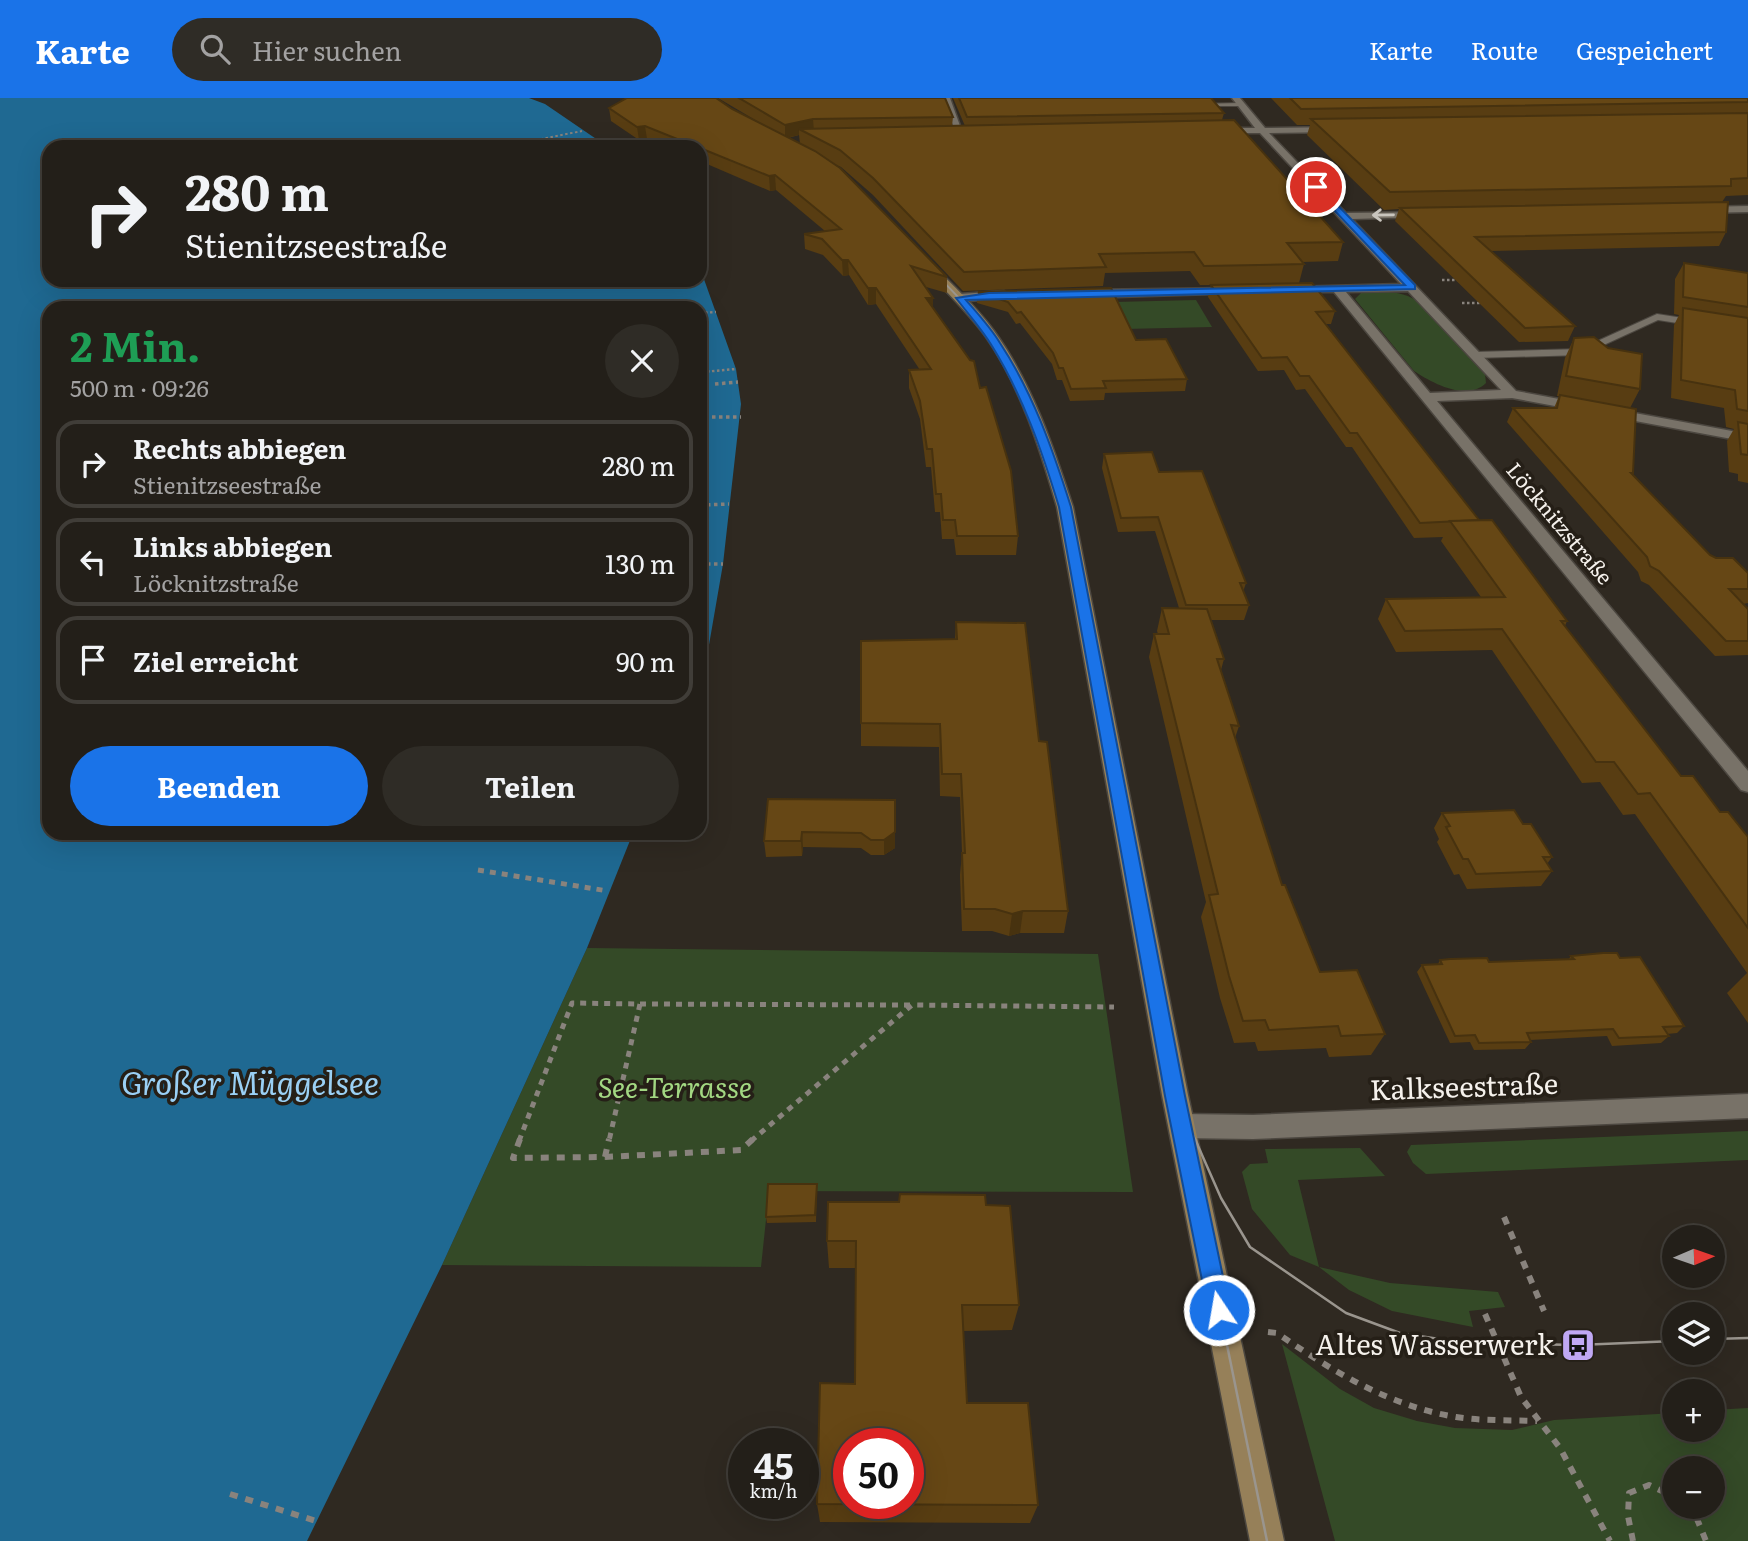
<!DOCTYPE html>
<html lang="de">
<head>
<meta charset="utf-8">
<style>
  :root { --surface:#231f19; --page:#2f2c26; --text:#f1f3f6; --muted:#a3a2a2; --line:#403d38; --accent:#1a73e8 }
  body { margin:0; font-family:Literata,serif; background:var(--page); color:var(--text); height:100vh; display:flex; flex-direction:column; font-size:26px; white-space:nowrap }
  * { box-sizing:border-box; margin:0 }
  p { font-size:23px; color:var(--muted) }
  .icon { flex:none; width:38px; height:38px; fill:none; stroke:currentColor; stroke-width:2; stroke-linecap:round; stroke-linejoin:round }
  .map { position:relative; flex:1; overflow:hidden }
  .sheet { position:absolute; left:42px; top:203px; width:665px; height:539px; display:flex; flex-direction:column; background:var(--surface); border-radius:21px; box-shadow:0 7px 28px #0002,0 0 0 2px var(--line) }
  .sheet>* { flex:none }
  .banner { position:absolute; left:42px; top:42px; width:665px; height:147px; border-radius:21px; box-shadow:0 7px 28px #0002,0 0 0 2px var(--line); background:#231f19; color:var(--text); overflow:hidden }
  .needle { width:46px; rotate:88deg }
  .tools { position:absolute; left:1662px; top:1127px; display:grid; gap:14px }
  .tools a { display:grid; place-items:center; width:63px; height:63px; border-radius:50%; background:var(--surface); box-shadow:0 7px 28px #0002,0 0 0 2px var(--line); font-size:35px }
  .speed { position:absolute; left:728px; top:1330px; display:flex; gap:14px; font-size:35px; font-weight:700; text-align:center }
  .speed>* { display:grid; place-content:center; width:91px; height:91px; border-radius:50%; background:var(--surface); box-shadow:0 7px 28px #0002,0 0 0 2px var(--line); line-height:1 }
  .speed small { font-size:18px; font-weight:400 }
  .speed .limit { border:10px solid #d22; background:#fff; color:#111 }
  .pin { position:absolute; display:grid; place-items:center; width:60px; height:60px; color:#fff; margin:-30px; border:4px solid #fff; border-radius:50%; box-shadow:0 2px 7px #0007 }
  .me { position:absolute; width:77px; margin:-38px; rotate:348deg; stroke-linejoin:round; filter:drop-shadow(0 0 5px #0008) }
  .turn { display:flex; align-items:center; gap:24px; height:147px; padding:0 28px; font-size:32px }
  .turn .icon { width:91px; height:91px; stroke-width:2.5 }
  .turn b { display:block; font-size:49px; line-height:60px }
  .round { display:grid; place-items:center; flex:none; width:74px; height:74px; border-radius:37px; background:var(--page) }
  .headline { display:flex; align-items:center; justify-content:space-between; height:119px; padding:0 28px }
  h1 { font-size:42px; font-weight:700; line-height:52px; color:#1e9e55 }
  .cta { display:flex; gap:14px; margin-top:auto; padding:14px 28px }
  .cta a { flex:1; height:80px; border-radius:42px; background:var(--accent); color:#fff; font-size:28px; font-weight:700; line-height:80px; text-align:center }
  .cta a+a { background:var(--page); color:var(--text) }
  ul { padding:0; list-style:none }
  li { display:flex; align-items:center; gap:21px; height:88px; margin:0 14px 10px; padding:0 14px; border:4px solid var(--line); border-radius:21px }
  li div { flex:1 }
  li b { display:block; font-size:26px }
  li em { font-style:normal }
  header { display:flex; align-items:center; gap:42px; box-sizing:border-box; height:98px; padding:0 35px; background:var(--accent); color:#fff }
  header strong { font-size:33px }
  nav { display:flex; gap:38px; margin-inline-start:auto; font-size:24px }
  .search { width:490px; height:63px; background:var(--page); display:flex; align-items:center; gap:18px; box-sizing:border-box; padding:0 24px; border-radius:38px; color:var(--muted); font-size:26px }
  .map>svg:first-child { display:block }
  .green { fill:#344a27; fill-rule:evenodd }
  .water { fill:#1f6992 }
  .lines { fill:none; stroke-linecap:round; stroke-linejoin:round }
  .lane-casing { stroke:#4c4740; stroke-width:2 }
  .street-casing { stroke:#4c4740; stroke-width:3 }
  .secondary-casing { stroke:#4c4740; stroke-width:3 }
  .path-far4 { stroke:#89837d; stroke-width:2; stroke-dasharray:2.5 2.5; stroke-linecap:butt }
  .path-far3 { stroke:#89837d; stroke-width:2.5; stroke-dasharray:2.5 2.5; stroke-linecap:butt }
  .path-far2 { stroke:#89837d; stroke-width:3.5; stroke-dasharray:3.5 3.5; stroke-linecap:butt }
  .path-far1 { stroke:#89837d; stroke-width:5; stroke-dasharray:6 6; stroke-linecap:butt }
  .path { stroke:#89837d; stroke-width:6; stroke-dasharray:8 8; stroke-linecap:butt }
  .lane { fill:#787268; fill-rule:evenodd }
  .street { fill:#787268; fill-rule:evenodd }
  .secondary { fill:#968059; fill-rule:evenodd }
  .tram-far1 { stroke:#9a958e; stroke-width:2 }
  .tram { stroke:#9a958e; stroke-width:2.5 }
  .wall { fill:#583d12; fill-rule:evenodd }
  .shaded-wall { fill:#47320f }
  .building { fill:#664715; stroke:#47320f; stroke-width:2; fill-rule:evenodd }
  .oneway { stroke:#c9c5be }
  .route { fill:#1a73e8; stroke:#114b97; stroke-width:2 }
  .labels { text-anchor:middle; stroke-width:7; stroke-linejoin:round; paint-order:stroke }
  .far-street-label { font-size:21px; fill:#f5f1ec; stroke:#251f17 }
  .near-street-label { font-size:28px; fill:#f5f1ec; stroke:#251f17 }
  .near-park-label { font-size:28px; font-style:italic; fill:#a2d782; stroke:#251f17 }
  .near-poi-label { font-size:28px; fill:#f5f1ec; stroke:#251f17; text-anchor:end }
  .near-water-label { font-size:32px; font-style:italic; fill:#9ad0f5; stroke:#251f17 }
</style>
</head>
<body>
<header>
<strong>Karte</strong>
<div class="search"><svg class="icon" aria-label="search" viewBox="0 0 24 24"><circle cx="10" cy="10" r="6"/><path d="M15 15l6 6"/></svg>Hier suchen</div>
<nav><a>Karte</a><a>Route</a><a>Gespeichert</a></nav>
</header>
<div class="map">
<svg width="1748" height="1443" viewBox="0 0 1748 1443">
  <rect width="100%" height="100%" fill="#2f2921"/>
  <g class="green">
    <path d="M1362,194C1381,194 1401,192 1417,203L1485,276L1486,285C1467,304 1432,285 1414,273L1355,201Z"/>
    <path d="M1196,202L1212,229L1124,231L1114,204Z"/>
    <path d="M587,850L1098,856L1133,1094L769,1093L761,1169L442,1167Z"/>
    <path d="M1748,1033V1062L1426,1076L1413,1065L1407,1054L1411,1047Z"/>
    <path d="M1360,1050L1385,1078L1298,1082L1319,1169L1390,1185L1498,1194L1505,1209L1469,1213L1473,1229L1392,1213L1349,1192L1319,1169L1290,1157L1252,1111L1242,1074L1250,1066L1268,1065L1265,1051Z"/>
    <path d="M1282,1246L1340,1291L1374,1310L1417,1323L1455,1330L1512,1332L1554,1322L1675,1315V1332H1713V1312L1748,1310V1443H1335ZM1675,1370H1713V1409H1675Z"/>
  </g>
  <path class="water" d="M0,0H529L545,6L608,49H49V182H700V170L736,271L741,306L723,466L705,570L700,580V210H49V735H633L587,850L442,1167L307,1443H0Z"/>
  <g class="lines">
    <g class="lane-casing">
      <g id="lane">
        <path d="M1239,5L1241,8H1192L1195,6Z"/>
        <path d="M1657,216L1748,230V236L1658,222L1582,257L1475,260L1470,257L1475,254L1580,251Z"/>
      </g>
    </g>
    <g class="street-casing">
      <g id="street">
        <path d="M942,0H950L964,39L957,37Z"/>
        <path d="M1232,0H1240L1265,30L1339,29V33L1336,34L1269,35L1346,115L1428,114V118L1424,119L1352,121L1516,293L1748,336V344L1512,300L1437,303L1748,673V694L1741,692L1334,194H1288V190L1292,189L1401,186L1260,35H1212L1211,33L1215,30H1255ZM1408,193L1501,292L1430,295L1346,194Z"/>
        <path d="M1748,108V114L1701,115L1696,112L1701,109Z"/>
        <path d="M1239,190L1245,193L1243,195L1085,200L1079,196L1085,192Z"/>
        <path d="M1004,193L1010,197L1008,199L960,204L954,200L960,196Z"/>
        <path d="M1748,996V1020L1253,1041L1182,1040L1173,1037L1169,1028L1173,1019L1182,1016L1253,1017Z"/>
      </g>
    </g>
    <g class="secondary-casing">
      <path id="secondary" d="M924,166H932C953,188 976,208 994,233C1032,285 1053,348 1073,409L1188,997L1284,1443H1250L1162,997L1057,409C1040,351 1021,289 986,239C968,214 945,193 924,170Z"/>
    </g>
    <path class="path-far4" d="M521,45L582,33"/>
    <g class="path-far3">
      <path d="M1442,182H1459"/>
      <path d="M1462,205H1482"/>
      <path d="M700,215L716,214"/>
      <path d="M702,274L736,271"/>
    </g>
    <g class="path-far2">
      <path d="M715,286L738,284"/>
      <path d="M712,319H741"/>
      <path d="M700,407L729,406"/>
      <path d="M700,466H723"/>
    </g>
    <g class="path-far1">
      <path d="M478,772L608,793"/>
      <path d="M640,906L912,907"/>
      <path d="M519,1043L572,905L640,906L609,1043"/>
      <path d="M751,1043L912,907L1114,909"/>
    </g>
    <g class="path">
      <path d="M520,1041L513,1060L605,1059"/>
      <path d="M605,1059L609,1041"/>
      <path d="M605,1059L741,1052L753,1041"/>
      <path d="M1504,1119L1544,1213"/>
      <path d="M1485,1216L1521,1299L1560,1350L1610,1443"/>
      <path d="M1268,1234L1277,1235C1332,1273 1389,1308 1456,1319C1483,1323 1510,1322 1537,1323"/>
      <path d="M230,1396L316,1423"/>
      <path d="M1685,1409L1697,1421L1706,1443"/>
      <path d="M1633,1443L1628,1418L1629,1395L1649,1387L1675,1399"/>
    </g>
    <use href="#lane" class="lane"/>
    <use href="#street" class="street"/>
    <use href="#secondary" class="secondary"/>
    <g class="tram-far1">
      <path d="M934,174C955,196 978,218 995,244C1029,293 1047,352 1065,409L1185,1043"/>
      <path d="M1188,1026L1196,1043"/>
    </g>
    <g class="tram">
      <path d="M1185,1041L1267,1443"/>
      <path d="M1195,1041L1221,1100L1250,1149L1346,1215L1400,1235L1465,1245L1578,1247L1675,1243"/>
      <path d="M1713,1241L1748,1240"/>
    </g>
  </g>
  <g class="wall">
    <path d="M718,0H945L953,19L952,28H965L953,0H1211L1224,15L1222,22L1343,144L1338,163L1302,164L1304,166L1299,185L1335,213L1331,226H1326L1479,422L1567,523L1565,528L1681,678L1748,739V925L1727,895L1747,875L1635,716L1623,717L1600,684L1582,685L1492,552L1396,554L1378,521L1386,501L1481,499L1441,443L1443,439L1414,440L1352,349H1346L1305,291L1296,292L1284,272L1258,273L1208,199L1211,187H1200L1190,173L1105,175L1103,188L963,193L873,97L841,69L830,64L947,179V195L926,189L933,200V210L980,290L1018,438L1016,457H956L954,441H942L940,414H935L931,369H926L920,321L909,290V272H920L876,206L868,207L849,177L843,178L823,157L805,151L804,136L825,133L776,92L770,93L700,63V49H666L647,41L639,42L611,23L609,10L732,11L767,29ZM799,37L800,46L788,40Z"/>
    <path d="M1271,0H1748V97L1726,98L1722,104L1726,134L1719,148L1490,153L1575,228L1568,243L1519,244L1395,123L1399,111L1384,112L1307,37L1310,27H1297Z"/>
    <path d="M1684,165L1748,175V385L1738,383V376L1729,374L1727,343L1734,331L1726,329L1724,310L1671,300L1674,227L1679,217L1674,216L1675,181Z"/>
    <path d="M978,194L1136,242L1187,281L1185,293L1105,295L1104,302L1070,303L1062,282H1057L1052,266L1020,225L1016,226L1008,214L977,205Z"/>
    <path d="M1574,240L1640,291L1630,310L1633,375L1632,377L1710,457L1748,475V505L1743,506L1748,511V557L1715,558L1649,487L1641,483L1638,474L1507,324L1513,310H1554L1559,298H1557L1565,260Z"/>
    <path d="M1104,356L1159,374L1246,485L1243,494L1249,507L1244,522H1211L1224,561L1221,572L1239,628L1235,640L1282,787L1320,874L1385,936L1371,957L1329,959L1326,950L1258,953L1255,944L1234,945L1220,900L1201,819L1206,804L1149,559L1154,536H1158L1157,533L1162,510H1179L1155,433L1118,434L1102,370Z"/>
    <path d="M956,524L1039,643L1068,813L1064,835H1020L1009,838L992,833H962L960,777L962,755L960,699L940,698L939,649L861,648V543L955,541Z"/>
    <path d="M768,701L895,734V750L884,757H871L861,750L803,749L802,758L766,759L764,743Z"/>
    <path d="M1442,715L1523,726L1552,759L1547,766L1552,773L1541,788L1467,791L1459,776L1454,777L1437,744L1439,741L1434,730Z"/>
    <path d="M1571,858L1620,860L1684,928L1677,935L1667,936L1669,938L1661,945L1612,948L1607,938L1530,942L1531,944L1525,951L1474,952L1470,944L1450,945L1417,874L1422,867L1438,866L1440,862L1489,864L1568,862Z"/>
    <path d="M817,1086L816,1124L767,1125L766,1119Z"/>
    <path d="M986,1107L1019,1207L1012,1232L963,1233L967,1305L1038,1407L1030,1425L820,1424L817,1406L855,1286L856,1170H829L827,1143Z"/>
  </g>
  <g class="shaded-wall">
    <path d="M813,21L814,34L799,31V37L785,40V27Z"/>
    <path d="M645,28L647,41L639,42L637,29Z"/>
    <path d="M775,77L776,92L770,93L769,78Z"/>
    <path d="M842,162H848L849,177L843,178Z"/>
    <path d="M868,190H876V206L868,207Z"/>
    <path d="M926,200H933V216Z"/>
    <path d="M802,734L803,749L802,758L801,743Z"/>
    <path d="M895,734V750L884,757V742Z"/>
    <path d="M1023,813L1020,835L1009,838L1012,816Z"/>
  </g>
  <g class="building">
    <path d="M627,0H716L732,11L815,53L840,70L947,179L911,168L933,200H926L970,262L974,263L980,290L986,289L1011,373L1018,438H957L955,422H943L941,396H936L932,351H927L920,303L909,272L931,271L876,190H868L848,162H842L822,141L804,136L841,131L775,77L769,78L700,50V49H697L645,28L637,29L609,10Z"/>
    <path d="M739,0H945L953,19L813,21L785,27Z"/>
    <path d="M959,0H1211L1224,15L967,19Z"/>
    <path d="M1290,0H1748V4L1301,11Z"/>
    <path d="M1748,15V80L1731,81V88L1390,94L1311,21Z"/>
    <path d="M1234,22L1343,144L1287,145L1304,166L1204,168L1194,154L1099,156L1106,169L964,174L873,80L840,52L799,31Z"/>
    <path d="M1728,104L1726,134L1475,139L1575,228L1525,230L1400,110Z"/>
    <path d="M1684,165L1748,175V209L1683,199Z"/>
    <path d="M1312,185L1335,213L1316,214L1479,422L1420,425L1357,335H1350L1309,278H1300L1287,259L1262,260L1211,187Z"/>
    <path d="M1111,190L1136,242L1166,241L1187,281L1103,283L1106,290L1071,291L1063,270H1059L1053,255L1021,214L1017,215L1008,204L978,194Z"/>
    <path d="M1683,210L1748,220V313L1737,311L1735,292L1681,282Z"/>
    <path d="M1594,239L1608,250L1642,256L1640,291L1566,278L1574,240Z"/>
    <path d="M1560,297L1636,311L1633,375H1631L1710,457L1716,460H1733L1748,475V491H1729L1748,511V543H1726L1659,473L1650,468L1647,459L1513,310H1557Z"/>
    <path d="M1738,324L1748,326V357L1741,356Z"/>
    <path d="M1152,354L1159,374L1202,373L1246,485H1240L1249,507H1186L1158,419L1121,420L1104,356Z"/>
    <path d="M1492,422L1567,523H1561L1681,678H1693L1720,714H1728L1748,739V830L1650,695L1638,696L1614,664H1596L1502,531L1405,533L1386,501L1505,499L1450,423Z"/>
    <path d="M1162,510L1207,511L1224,561H1217L1239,628L1231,627L1282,787H1285L1320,874L1357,872L1385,936L1341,938L1338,928L1269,932L1265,922L1243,923L1229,878L1209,797L1218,796L1154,536H1169Z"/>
    <path d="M956,524L1025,525L1039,643L1047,644L1068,813H1023L1012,816L995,811H964L962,755H965L961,676H942L940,626L861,625V543L957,541Z"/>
    <path d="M768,701L895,702V734L884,742H871L861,735L802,734L801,743H764Z"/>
    <path d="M1514,712L1523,726H1531L1552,759H1543L1552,773L1476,776L1468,761H1463L1446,729L1450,728L1442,715Z"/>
    <path d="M1603,855H1617L1620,860L1640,859L1684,928L1663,929L1669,938L1619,940L1613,931L1527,935L1531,944L1479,945L1475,937L1455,938L1422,867L1442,866L1440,862L1450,861L1487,860L1489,864L1574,861L1571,858Z"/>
    <path d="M768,1086H817L815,1117L766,1119Z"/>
    <path d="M900,1096L985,1097L986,1107L1010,1108L1019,1207H962L967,1305H1028L1038,1407L817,1406L820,1285L855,1286L856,1143H827L828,1104H899ZM849,1346H908V1405H849Z"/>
  </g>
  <defs><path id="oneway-shaft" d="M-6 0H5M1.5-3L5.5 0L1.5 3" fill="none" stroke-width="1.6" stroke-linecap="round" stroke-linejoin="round" transform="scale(1.75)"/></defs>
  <use class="oneway" href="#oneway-shaft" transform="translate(1383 117) rotate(179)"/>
  <path class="route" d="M1314,88H1319L1415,187V191L966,202C978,216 991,230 1000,245C1033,295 1053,352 1071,409L1185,998L1230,1212L1227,1220L1219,1223L1211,1220L1208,1212L1165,998L1059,409C1042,353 1023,298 992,248C982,231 968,216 956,200L989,195L1405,187L1314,91Z"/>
  <defs>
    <g id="bus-square" transform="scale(1.75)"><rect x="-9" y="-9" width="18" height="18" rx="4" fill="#c0a8f4" stroke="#251f17"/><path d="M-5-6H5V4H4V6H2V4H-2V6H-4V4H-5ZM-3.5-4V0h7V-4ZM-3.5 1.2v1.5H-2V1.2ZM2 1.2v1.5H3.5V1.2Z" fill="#111"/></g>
  </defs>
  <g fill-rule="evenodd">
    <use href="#bus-square" x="1578" y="1247"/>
  </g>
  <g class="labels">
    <g class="far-street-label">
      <text transform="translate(1559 426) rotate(50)" y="7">Löcknitzstraße</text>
    </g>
    <g class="near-street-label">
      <text transform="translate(1464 989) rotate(-2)" y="10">Kalkseestraße</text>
    </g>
    <g class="near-park-label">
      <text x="675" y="1000">See-Terrasse</text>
    </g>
    <g class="near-poi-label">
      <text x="1554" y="1257">Altes Wasserwerk</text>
    </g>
    <g class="near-water-label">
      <text x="250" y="997">Großer Müggelsee</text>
    </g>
  </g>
</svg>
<div class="tools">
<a><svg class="needle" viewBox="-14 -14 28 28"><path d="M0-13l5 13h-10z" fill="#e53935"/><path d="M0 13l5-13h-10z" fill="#a3a2a2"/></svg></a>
<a><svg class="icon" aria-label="layers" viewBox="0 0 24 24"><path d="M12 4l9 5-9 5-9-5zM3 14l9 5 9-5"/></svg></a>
<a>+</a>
<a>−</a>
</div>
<div class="speed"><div>45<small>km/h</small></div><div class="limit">50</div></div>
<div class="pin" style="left:1316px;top:89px;background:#d93025"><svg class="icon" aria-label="arrive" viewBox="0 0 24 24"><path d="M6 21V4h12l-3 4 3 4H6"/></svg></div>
<svg class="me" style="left:1219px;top:1212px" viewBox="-20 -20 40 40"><circle r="17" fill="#1a73e8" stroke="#fff" stroke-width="3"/><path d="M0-11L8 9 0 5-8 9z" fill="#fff"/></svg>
<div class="banner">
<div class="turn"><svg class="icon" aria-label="right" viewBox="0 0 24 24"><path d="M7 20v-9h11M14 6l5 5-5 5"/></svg><div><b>280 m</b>Stienitzseestraße</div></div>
</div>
<section class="sheet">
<div class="headline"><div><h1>2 Min.</h1><p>500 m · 09:26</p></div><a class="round"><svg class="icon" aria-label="close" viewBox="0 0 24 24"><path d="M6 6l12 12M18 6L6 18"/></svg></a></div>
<ul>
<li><svg class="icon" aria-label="right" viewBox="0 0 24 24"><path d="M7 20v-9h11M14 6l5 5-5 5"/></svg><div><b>Rechts abbiegen</b><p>Stienitzseestraße</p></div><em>280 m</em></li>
<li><svg class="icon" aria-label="left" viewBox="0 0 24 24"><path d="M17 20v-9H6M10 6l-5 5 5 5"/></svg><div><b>Links abbiegen</b><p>Löcknitzstraße</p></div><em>130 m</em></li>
<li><svg class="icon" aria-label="arrive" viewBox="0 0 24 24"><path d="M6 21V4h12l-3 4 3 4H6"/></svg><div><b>Ziel erreicht</b></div><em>90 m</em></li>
</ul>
<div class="cta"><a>Beenden</a><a>Teilen</a></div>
</section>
</div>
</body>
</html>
